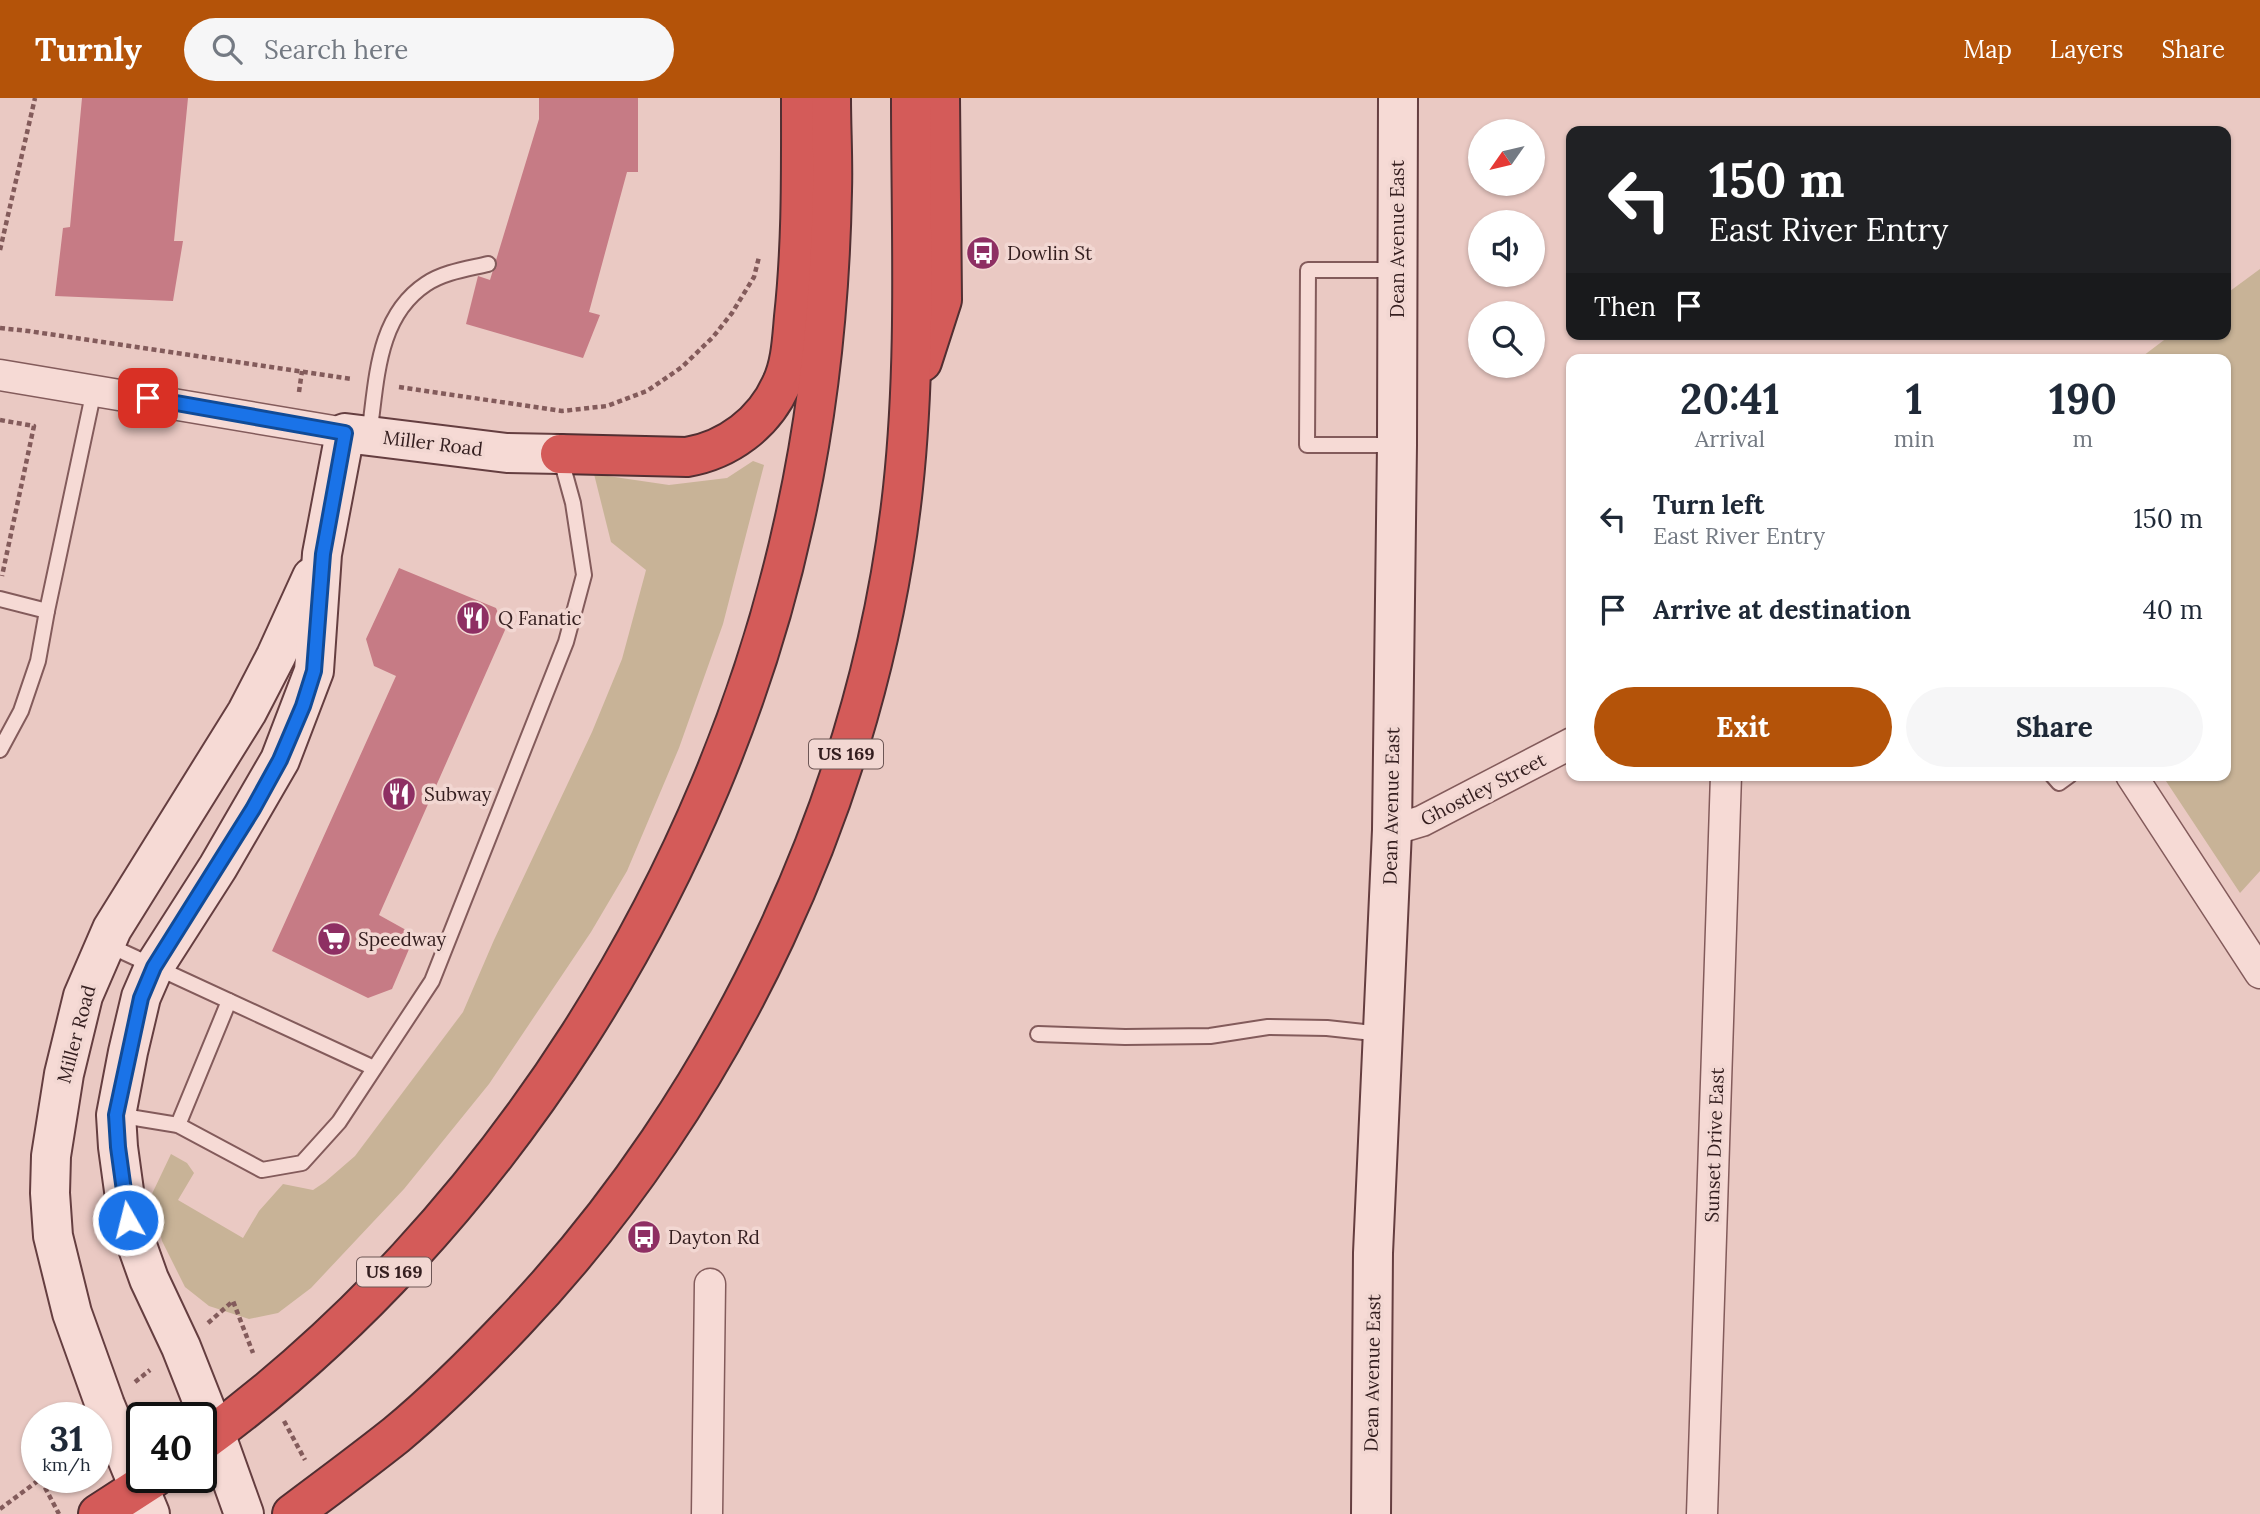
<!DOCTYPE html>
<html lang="en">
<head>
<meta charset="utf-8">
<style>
  :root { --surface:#fff; --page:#f6f6f7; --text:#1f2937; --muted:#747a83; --accent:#b45309 }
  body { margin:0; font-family:Lora,serif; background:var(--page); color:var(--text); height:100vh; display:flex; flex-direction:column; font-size:26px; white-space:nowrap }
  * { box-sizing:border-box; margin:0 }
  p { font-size:23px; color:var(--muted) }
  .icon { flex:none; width:38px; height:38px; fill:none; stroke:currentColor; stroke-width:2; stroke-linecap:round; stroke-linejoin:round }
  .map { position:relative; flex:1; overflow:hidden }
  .panel { position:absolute; left:1566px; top:256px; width:665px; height:427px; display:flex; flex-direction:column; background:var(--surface); border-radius:14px; box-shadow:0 2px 5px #0004 }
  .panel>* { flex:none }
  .guide { position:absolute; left:1566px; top:28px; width:665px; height:214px; border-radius:14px; box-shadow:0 2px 5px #0004; background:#202124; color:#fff; overflow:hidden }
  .needle { width:46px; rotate:236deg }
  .controls { position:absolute; left:1468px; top:21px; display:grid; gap:14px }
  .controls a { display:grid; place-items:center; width:77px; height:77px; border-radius:50%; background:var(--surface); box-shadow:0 2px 5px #0004; font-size:35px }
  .speed { position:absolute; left:21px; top:1304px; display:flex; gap:14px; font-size:35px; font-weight:700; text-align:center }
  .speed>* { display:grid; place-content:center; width:91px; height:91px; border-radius:50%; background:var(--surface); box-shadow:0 2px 5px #0004; line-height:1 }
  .speed small { font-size:18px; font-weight:400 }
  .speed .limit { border:4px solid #111; border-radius:10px; background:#fff; color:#111 }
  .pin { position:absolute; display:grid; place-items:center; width:60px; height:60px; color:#fff; margin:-30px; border-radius:14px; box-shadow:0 4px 10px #0006 }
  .me { position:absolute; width:77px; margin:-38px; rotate:352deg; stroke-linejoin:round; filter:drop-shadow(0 0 5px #0008) }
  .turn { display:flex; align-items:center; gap:24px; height:147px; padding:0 28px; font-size:32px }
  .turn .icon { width:91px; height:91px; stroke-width:2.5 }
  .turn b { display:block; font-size:49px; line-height:60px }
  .then { display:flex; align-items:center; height:66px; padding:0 28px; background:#0003; gap:14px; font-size:26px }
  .eta { display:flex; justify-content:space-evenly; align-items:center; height:119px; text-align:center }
  .eta b { font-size:42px; font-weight:700; line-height:49px }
  .action { display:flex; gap:14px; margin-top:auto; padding:14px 28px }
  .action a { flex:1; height:80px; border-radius:42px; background:var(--accent); color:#fff; font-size:28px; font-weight:700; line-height:80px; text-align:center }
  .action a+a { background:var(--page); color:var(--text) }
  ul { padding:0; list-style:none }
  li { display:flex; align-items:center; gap:21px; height:91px; padding:0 28px }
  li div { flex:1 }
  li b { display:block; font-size:26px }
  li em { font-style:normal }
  header { display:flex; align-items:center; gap:42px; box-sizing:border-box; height:98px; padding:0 35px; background:var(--accent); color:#fff }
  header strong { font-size:33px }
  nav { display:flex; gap:38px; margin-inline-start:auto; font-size:24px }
  .search { width:490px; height:63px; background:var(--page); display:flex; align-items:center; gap:18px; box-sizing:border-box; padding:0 24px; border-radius:38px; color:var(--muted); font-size:26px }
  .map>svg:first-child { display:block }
  .green { fill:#c8b397 }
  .building { fill:#c67b85 }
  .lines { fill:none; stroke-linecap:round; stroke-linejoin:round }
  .lane-casing { stroke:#835b5b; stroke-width:18 }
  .street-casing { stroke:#835b5b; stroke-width:33 }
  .secondary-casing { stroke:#653e40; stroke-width:42 }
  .highway-casing { stroke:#512f32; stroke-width:42 }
  .path { stroke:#835b5b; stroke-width:4.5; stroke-dasharray:5 3.5; stroke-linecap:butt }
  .lane { stroke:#f6dad5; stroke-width:14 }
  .street { stroke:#f6dad5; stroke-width:30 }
  .secondary { stroke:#f6dad5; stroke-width:38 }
  .highway { stroke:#d45b59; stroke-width:38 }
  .route-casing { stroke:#114b97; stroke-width:18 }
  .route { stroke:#1a73e8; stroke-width:12 }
  .labels { text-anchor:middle; stroke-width:7; stroke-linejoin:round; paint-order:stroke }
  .shield { fill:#f2d7d2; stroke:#6d5655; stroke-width:2 }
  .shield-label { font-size:18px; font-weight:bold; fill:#341e1f }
  .street-label { font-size:19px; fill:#341e1f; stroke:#f2d7d2 }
  .poi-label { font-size:19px; fill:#341e1f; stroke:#f2d7d2; text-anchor:start }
</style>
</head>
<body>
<header>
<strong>Turnly</strong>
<div class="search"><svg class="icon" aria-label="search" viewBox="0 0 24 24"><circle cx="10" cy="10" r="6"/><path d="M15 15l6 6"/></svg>Search here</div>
<nav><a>Map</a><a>Layers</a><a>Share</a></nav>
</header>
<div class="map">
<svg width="2260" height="1416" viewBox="0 0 2260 1416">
  <rect width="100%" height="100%" fill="#eac9c3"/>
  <g class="green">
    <path d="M2260,171V773L2240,795L2162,677H2226V261H2139L2172,236H2226V196Z"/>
    <path d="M753,363L764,367L723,526L679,650L627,773L591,834L489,986L404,1091L311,1190L278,1215L249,1221L209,1208L185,1189L162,1143L151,1098L171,1056L187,1065L194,1075L178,1102L243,1140L259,1113L283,1086L313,1092L325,1084L355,1058L463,914L494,842L592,634L622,561L645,476L646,472L611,444L594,376L669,387L727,380Z"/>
  </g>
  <g class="building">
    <path d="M82,0H188L174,143H183L173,203L55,198L63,130L70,129Z"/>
    <path d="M539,0H638V74H627L589,214L600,217L583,260L466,226L478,178L490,182L539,21Z"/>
    <path d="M399,470L496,510L505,532L379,817L415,837L392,891L368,900L272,853L396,578L374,568L366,541Z"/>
  </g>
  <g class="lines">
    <g class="lane-casing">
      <g id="lane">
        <path d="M369,337C377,284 376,219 426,186C444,174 467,171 488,166"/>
        <path d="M1395,347H1307L1308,172H1396"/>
        <path d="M0,501L47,513L94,292"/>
        <path d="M0,652L21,613L38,563L47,513"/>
        <path d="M2052,677L2059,685L2070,677"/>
        <path d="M108,847L374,970"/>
        <path d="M1038,936L1125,939L1210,938L1268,929L1327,930L1382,936"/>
        <path d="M117,1017L178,1027L262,1072L302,1065L339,1024L432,883L566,544L584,477L573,405L560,358"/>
        <path d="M178,1027L229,903"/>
      </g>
    </g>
    <g class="street-casing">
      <g id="street">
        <path d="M0,277L345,335"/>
        <path d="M2131,677L2260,875"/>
        <path d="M1392,732L1422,723L1572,645"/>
        <path d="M707,1416L710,1186"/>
        <path d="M1702,1416L1726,677"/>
      </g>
    </g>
    <g class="secondary-casing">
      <g id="secondary">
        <path d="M150,1416L105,1307L72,1215L53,1138L50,1095L51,1058L64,976L83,898L112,831L247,614L276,558L312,479"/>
        <path d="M244,1416L215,1335L181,1249L149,1181L128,1122L118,1049L116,1017L128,954L141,899L154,869L218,769L280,662L314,573L322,456L345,335L507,355L560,356"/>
        <path d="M1371,1416L1373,1155L1392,732L1397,347L1398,0"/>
      </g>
    </g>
    <g class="highway-casing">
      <g id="highway">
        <path d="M922,264L942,202L940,0"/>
        <path d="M560,356L687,359C728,352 764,325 781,287C791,267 792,241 794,219C802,146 801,73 801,0"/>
        <path d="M201,1345C497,1129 716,781 794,424C818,317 830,203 832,93C833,62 831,31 831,0"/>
        <path d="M98,1416L155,1379"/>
        <path d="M292,1416C327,1390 362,1364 396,1337C437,1303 477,1263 514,1224C725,1003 870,695 903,390C917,261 911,130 911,0"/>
      </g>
    </g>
    <g class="path">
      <path d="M0,152L35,0"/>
      <path d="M0,230L28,233L352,281"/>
      <path d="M399,289L562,313L607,308L647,293L682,269L713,239L732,215L754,179L759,159"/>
      <path d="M299,294L302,273"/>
      <path d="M0,322L34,328L2,478"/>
      <path d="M208,1225L233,1203L253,1255"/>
      <path d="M135,1284L150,1272"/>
      <path d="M284,1323L305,1362"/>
      <path d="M41,1382L59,1416"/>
      <path d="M0,1411L43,1379"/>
    </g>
    <use href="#lane" class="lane"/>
    <use href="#street" class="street"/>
    <use href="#secondary" class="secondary"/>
    <use href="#highway" class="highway"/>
  </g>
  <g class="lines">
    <g class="route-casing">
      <path id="route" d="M128,1122L118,1049L116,1017L141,900L154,869L253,711L280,662L303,608L314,573L323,456L345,335L148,300"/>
    </g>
    <use href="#route" class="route"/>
  </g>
  <defs>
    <g id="bus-disc" transform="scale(1.75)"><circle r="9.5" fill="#8e2f63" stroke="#f2d7d2"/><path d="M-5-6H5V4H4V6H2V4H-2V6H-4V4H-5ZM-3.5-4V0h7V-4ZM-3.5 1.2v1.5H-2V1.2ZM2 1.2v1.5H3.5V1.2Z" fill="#fff"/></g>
    <g id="restaurant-disc" transform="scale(1.75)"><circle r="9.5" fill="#8e2f63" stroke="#f2d7d2"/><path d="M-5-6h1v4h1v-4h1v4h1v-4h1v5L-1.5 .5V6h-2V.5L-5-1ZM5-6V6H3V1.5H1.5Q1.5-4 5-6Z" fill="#fff"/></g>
    <g id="supermarket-disc" transform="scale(1.75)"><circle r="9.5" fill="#8e2f63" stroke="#f2d7d2"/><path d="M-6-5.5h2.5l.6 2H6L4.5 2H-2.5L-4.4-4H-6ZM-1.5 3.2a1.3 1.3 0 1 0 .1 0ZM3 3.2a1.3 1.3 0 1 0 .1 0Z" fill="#fff"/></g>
  </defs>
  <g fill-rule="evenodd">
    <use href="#bus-disc" x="983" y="155"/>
    <use href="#restaurant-disc" x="473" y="520"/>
    <use href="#restaurant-disc" x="399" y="696"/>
    <use href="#supermarket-disc" x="334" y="841"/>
    <use href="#bus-disc" x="644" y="1139"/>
  </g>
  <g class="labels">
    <g class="shield">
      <rect x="809" y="641.5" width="74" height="29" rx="5"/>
      <rect x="357" y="1159.5" width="74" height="29" rx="5"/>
    </g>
    <g class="shield-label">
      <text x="846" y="662">US 169</text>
      <text x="394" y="1180">US 169</text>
    </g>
    <g class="street-label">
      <text transform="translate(1397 141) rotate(-90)" y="7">Dean Avenue East</text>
      <text transform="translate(433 345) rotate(7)" y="7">Miller Road</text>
      <text transform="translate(1483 691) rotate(-27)" y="7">Ghostley Street</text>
      <text transform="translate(1391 708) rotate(-89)" y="7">Dean Avenue East</text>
      <text transform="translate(76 936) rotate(-75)" y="7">Miller Road</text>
      <text transform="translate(1714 1047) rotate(-88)" y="7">Sunset Drive East</text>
      <text transform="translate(1372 1275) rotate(-89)" y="7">Dean Avenue East</text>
    </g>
    <g class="poi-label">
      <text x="1007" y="162">Dowlin St</text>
      <text x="498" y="527">Q Fanatic</text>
      <text x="424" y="703">Subway</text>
      <text x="358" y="848">Speedway</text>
      <text x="668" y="1146">Dayton Rd</text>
    </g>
  </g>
</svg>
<div class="controls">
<a><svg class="needle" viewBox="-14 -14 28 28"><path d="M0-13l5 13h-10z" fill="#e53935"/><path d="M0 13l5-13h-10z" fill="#747a83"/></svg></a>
<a><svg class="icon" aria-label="sound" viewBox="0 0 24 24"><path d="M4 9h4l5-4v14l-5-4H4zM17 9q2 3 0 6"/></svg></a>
<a><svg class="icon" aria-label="search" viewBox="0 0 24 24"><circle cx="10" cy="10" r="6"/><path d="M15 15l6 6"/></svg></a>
</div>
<div class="speed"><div>31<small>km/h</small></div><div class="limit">40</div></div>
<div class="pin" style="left:148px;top:300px;background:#d93025"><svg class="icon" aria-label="arrive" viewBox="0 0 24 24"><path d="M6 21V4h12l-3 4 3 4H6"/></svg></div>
<svg class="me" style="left:128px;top:1122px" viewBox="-20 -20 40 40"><circle r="17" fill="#1a73e8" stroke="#fff" stroke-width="3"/><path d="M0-11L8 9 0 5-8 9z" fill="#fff"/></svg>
<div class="guide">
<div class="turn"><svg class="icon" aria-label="left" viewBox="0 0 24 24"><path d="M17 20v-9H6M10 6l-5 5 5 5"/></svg><div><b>150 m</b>East River Entry</div></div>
<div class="then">Then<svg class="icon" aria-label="arrive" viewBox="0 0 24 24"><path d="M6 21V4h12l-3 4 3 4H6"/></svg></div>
</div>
<section class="panel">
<div class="eta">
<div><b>20:41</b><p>Arrival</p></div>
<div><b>1</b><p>min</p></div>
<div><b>190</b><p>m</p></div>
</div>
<ul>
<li><svg class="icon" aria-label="left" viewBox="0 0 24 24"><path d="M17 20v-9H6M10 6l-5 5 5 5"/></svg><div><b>Turn left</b><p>East River Entry</p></div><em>150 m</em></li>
<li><svg class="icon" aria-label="arrive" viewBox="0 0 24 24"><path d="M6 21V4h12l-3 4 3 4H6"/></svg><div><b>Arrive at destination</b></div><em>40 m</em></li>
</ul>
<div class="action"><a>Exit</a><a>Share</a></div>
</section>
</div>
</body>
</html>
